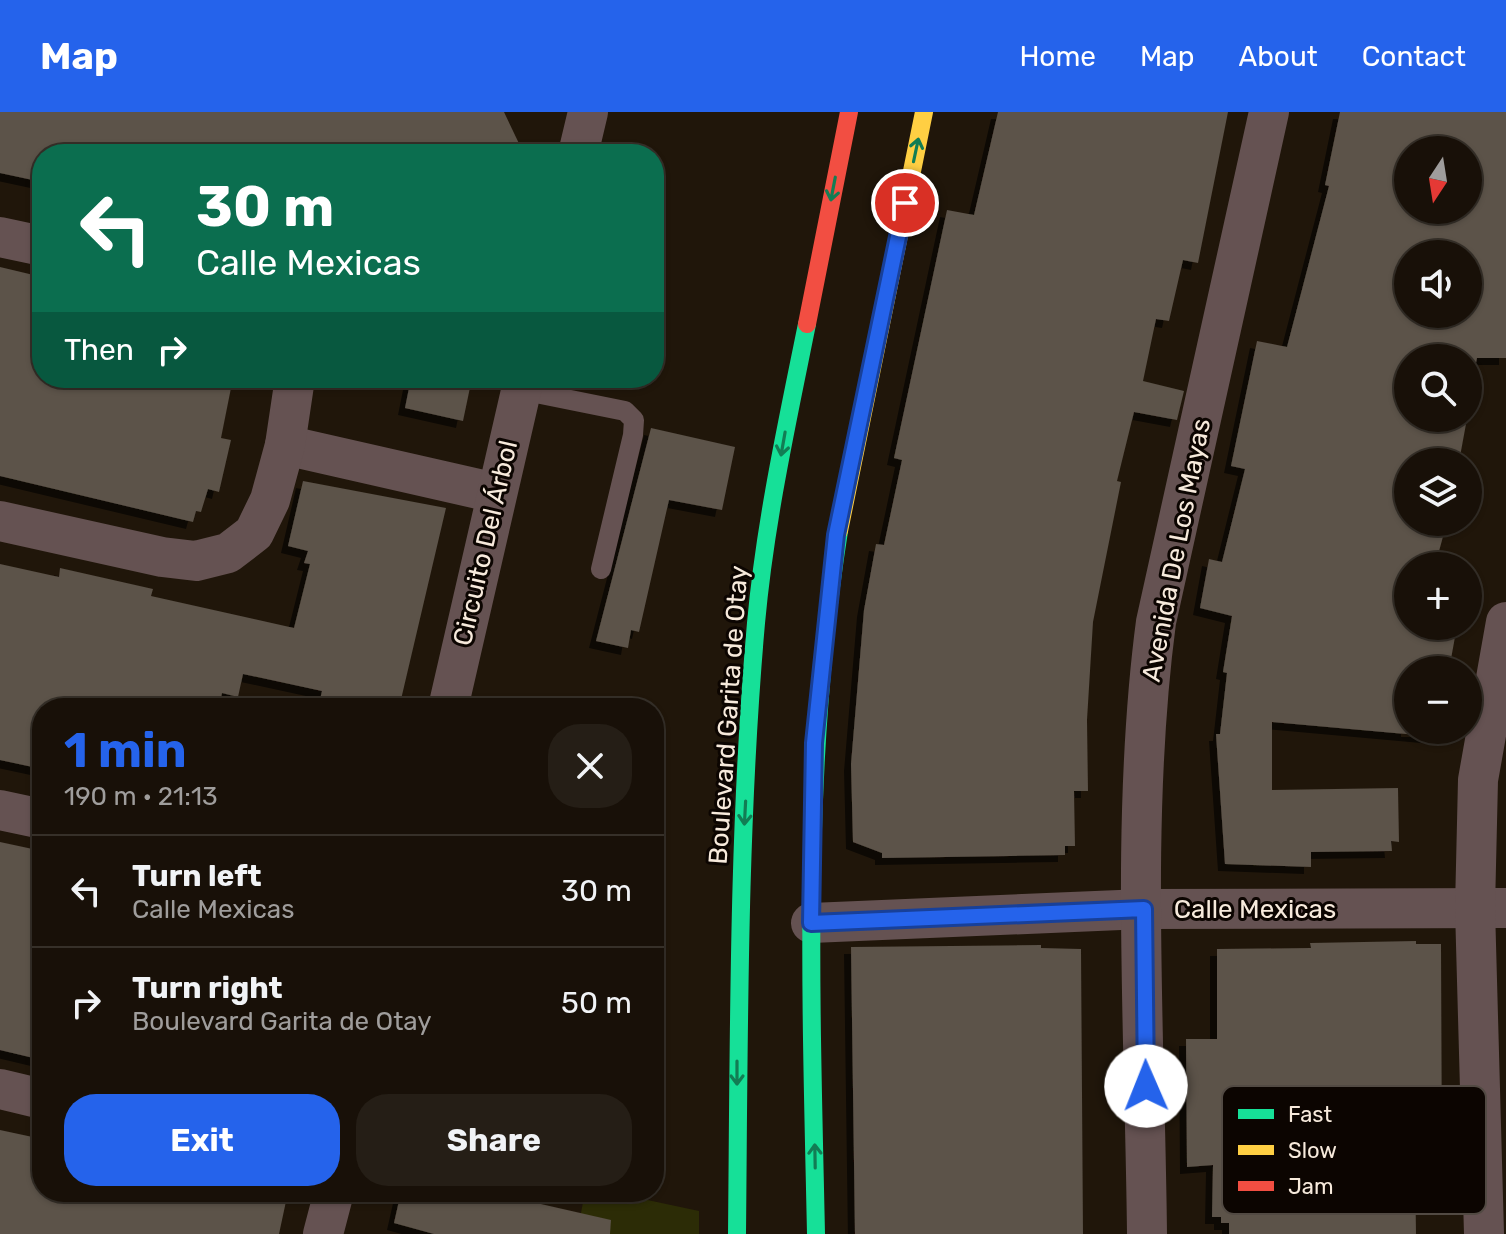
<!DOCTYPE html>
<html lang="en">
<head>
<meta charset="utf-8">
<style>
  :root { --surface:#181008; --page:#251e16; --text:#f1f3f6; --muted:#9f9d9c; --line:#363029; --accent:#2563eb }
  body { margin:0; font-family:Rubik,sans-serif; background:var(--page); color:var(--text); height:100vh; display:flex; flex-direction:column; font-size:30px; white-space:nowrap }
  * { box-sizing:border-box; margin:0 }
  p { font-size:26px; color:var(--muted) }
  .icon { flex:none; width:44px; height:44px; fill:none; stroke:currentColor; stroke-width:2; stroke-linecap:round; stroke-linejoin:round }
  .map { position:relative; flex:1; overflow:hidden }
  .sheet { position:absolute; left:32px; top:586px; width:632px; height:504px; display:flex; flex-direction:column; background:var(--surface); border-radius:32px; box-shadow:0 2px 6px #0004,0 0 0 2px var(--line) }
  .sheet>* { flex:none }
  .top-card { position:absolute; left:32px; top:32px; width:632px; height:244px; border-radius:32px; box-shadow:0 2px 6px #0004,0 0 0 2px var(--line); background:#0b6e4f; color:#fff; overflow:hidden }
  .needle { width:52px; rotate:192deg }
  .buttons { position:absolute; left:1394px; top:24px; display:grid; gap:16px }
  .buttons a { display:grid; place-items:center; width:88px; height:88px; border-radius:50%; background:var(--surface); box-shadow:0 2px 6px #0004,0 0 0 2px var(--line); font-size:40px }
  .pin { position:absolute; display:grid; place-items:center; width:68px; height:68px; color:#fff; margin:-34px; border:4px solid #fff; border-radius:50%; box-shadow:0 2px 8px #0007 }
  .me { position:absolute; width:88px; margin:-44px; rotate:359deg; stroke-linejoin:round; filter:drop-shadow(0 0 6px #0008) }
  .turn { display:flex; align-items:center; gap:28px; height:168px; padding:0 32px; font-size:36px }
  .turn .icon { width:104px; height:104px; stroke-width:2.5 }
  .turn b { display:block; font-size:56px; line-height:68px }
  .then { display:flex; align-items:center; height:76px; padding:0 32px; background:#0003; gap:16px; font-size:30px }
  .round { display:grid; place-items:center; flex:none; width:84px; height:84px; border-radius:32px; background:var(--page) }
  .head { display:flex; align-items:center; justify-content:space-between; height:136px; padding:0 32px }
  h1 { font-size:48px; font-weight:700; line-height:60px; color:var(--accent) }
  .cta { display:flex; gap:16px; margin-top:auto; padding:16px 32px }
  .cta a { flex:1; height:92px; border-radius:32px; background:var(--accent); color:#fff; font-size:32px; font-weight:700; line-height:92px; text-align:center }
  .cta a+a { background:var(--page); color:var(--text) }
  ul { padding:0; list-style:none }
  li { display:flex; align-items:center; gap:24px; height:112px; padding:0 32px; border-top:2px solid var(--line) }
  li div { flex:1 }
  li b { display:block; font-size:30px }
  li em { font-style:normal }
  header { display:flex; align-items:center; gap:48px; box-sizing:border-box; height:112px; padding:0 40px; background:var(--accent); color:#fff }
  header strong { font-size:38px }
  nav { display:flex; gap:44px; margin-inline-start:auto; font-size:28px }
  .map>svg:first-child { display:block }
  .green { fill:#2c2c06 }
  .building { fill:#5b5248; fill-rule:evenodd; filter:url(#shadow) }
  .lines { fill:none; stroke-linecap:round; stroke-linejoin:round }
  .lane { stroke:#655252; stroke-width:20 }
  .street { stroke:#655252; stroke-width:40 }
  .fast { stroke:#16e098; stroke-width:18 }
  .slow { stroke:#ffcf43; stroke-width:18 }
  .jam { stroke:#f24e42; stroke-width:18 }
  .oneway { stroke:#127d54 }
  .route-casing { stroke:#184099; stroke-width:20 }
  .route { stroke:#2563eb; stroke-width:14 }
  .labels { text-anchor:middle; stroke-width:6; stroke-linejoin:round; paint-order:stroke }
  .street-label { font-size:26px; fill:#f7eadc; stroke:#0c0501 }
  .key { fill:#0c0501; stroke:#524a43; stroke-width:2 }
  .key-label { font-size:22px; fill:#f7eadc }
</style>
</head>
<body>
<header>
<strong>Map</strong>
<nav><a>Home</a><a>Map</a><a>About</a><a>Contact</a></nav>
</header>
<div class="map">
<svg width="1506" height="1122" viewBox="0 0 1506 1122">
  <defs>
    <filter id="shadow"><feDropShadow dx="-7" dy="7" stdDeviation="0" flood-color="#0009"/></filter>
  </defs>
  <rect width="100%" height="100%" fill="#20160a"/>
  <path class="green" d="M585,1080H610L699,1099V1122H577Z"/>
  <g class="building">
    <path d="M0,0H504L524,42H42V70L0,61Z"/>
    <path d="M998,0H1228L1198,151L1183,148L1169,209L1156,207L1143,269L1184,279L1177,308L1134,300L1117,369L1121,370L1093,510L1087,608L1088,679H1074L1075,734H1065V743L882,746V741L853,730L851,652L864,498L876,432L884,433L902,348L894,346L947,98L974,103Z"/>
    <path d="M1340,0H1506V246H1477L1468,290V246H1408V306H1465L1466,312L1459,350H1408V410H1447L1435,454H1408V514H1457L1449,558H1408V618H1440L1439,625L1272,610V678L1398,676L1399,730L1391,729L1392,739L1311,740V755L1225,752L1216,622H1220L1227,561L1223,560L1232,504L1200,496L1209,447L1222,450L1245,357L1231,354L1257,229L1287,235L1329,74L1325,73ZM1408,38H1468V98H1408ZM1408,142H1468V202H1408Z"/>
    <path d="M0,155L42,165V266H233L221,326L231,328L219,380L208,377L201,400L196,399L193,410L0,364Z"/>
    <path d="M411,266H472L463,309L405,296Z"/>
    <path d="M651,316L735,335L722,398L669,388L639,520L631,518L628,536L596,529Z"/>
    <path d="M303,369L446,396L399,596H318L322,579L243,562L238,585L222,581L219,596H42V657L0,648V452L59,465L60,456L153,477L151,484L294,516L310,452L304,451L308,439L288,434Z"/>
    <path d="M0,730L42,739V948L0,938Z"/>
    <path d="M1416,829V832H1441L1442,1051H1415L1416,1122H1229V1111H1221V1105H1212L1213,1053L1187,1055L1186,927H1217V837L1311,836L1310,831Z"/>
    <path d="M1041,833V836L1081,837L1083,1122H855L851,835Z"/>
    <path d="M0,1018L42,1027V1080H288L279,1122H0Z"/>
    <path d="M401,1080H488L611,1108L610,1122H434L394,1111Z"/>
  </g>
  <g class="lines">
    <path class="lane" d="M521,278L625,299L634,308L633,323L601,457"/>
    <g class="street">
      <path d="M578,42L588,0"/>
      <path d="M0,125L42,134"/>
      <path d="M285,333L496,381"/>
      <path d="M0,409L162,445L196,449L228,441L254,421L270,388L285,333L295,266"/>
      <path d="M448,596L524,266"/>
      <path d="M0,698L42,707"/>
      <path d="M811,811L1144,797L1506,796"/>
      <path d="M0,977L42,987"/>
      <path d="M323,1122L334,1080"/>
      <path d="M1147,1122C1145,923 1130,706 1156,510L1269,0"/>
      <path d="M1484,1122L1475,796L1478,668L1506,510"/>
    </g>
    <g class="fast">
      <path d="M737,1122C739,918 738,714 756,511C765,411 787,311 807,212"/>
      <path d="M816,1122C811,886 802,653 839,419"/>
    </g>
    <path class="slow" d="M839,419L924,0"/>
    <path class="jam" d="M807,212L849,0"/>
  </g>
  <defs><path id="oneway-shaft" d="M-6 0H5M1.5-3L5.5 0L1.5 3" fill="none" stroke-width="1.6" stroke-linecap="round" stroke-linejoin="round" transform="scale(2)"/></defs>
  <g class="oneway">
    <use href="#oneway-shaft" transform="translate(916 38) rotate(-78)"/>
    <use href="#oneway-shaft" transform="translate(833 77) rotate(101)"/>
    <use href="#oneway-shaft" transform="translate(783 332) rotate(100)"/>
    <use href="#oneway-shaft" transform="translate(745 701) rotate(93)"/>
    <use href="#oneway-shaft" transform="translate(737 961) rotate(90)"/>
    <use href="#oneway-shaft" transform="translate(815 1044) rotate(-91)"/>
  </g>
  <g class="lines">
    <g class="route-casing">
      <path id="route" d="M905,91L836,423L814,631L811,811L1144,797L1146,974"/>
    </g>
    <use href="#route" class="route"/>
  </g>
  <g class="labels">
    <g class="street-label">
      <text transform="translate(485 431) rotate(-77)" y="9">Circuito Del Árbol</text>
      <text transform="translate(1176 438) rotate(-79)" y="9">Avenida De Los Mayas</text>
      <text transform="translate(728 603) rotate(-86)" y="9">Boulevard Garita de Otay</text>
      <text x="1255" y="806">Calle Mexicas</text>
    </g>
  </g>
  <rect x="1222" y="974" width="264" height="128" rx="12" class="key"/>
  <rect x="1238" y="997" width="36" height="10" fill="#16e098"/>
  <rect x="1238" y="1033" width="36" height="10" fill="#ffcf43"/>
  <rect x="1238" y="1069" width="36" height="10" fill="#f24e42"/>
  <g class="key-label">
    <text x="1288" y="1010">Fast</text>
    <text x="1288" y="1046">Slow</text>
    <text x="1288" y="1082">Jam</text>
  </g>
</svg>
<div class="buttons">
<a><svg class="needle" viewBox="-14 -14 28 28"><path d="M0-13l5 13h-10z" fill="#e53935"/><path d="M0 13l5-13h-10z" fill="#9f9d9c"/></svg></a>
<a><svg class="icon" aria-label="sound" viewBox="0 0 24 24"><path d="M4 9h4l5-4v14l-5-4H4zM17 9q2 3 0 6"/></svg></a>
<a><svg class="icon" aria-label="search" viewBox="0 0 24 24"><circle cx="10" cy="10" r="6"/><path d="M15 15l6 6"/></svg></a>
<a><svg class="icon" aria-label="layers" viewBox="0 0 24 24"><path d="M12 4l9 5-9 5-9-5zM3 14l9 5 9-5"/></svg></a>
<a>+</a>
<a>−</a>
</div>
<div class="pin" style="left:905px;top:91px;background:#d93025"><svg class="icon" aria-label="arrive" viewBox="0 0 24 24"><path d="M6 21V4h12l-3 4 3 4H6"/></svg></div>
<svg class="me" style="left:1146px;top:974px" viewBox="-20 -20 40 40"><circle r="19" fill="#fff"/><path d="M0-13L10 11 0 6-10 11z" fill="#2563eb"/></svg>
<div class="top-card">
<div class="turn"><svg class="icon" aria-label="left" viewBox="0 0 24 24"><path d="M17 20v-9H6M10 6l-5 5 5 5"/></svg><div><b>30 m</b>Calle Mexicas</div></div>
<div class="then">Then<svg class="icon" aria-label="right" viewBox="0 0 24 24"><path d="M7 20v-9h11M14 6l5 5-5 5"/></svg></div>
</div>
<section class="sheet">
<div class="head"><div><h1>1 min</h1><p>190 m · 21:13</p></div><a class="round"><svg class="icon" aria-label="close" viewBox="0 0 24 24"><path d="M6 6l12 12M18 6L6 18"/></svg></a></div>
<ul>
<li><svg class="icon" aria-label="left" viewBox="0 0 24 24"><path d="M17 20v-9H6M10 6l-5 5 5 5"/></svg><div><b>Turn left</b><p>Calle Mexicas</p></div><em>30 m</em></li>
<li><svg class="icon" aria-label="right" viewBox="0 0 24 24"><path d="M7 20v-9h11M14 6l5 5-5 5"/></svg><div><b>Turn right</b><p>Boulevard Garita de Otay</p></div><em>50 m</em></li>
</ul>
<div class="cta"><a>Exit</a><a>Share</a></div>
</section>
</div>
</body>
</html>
